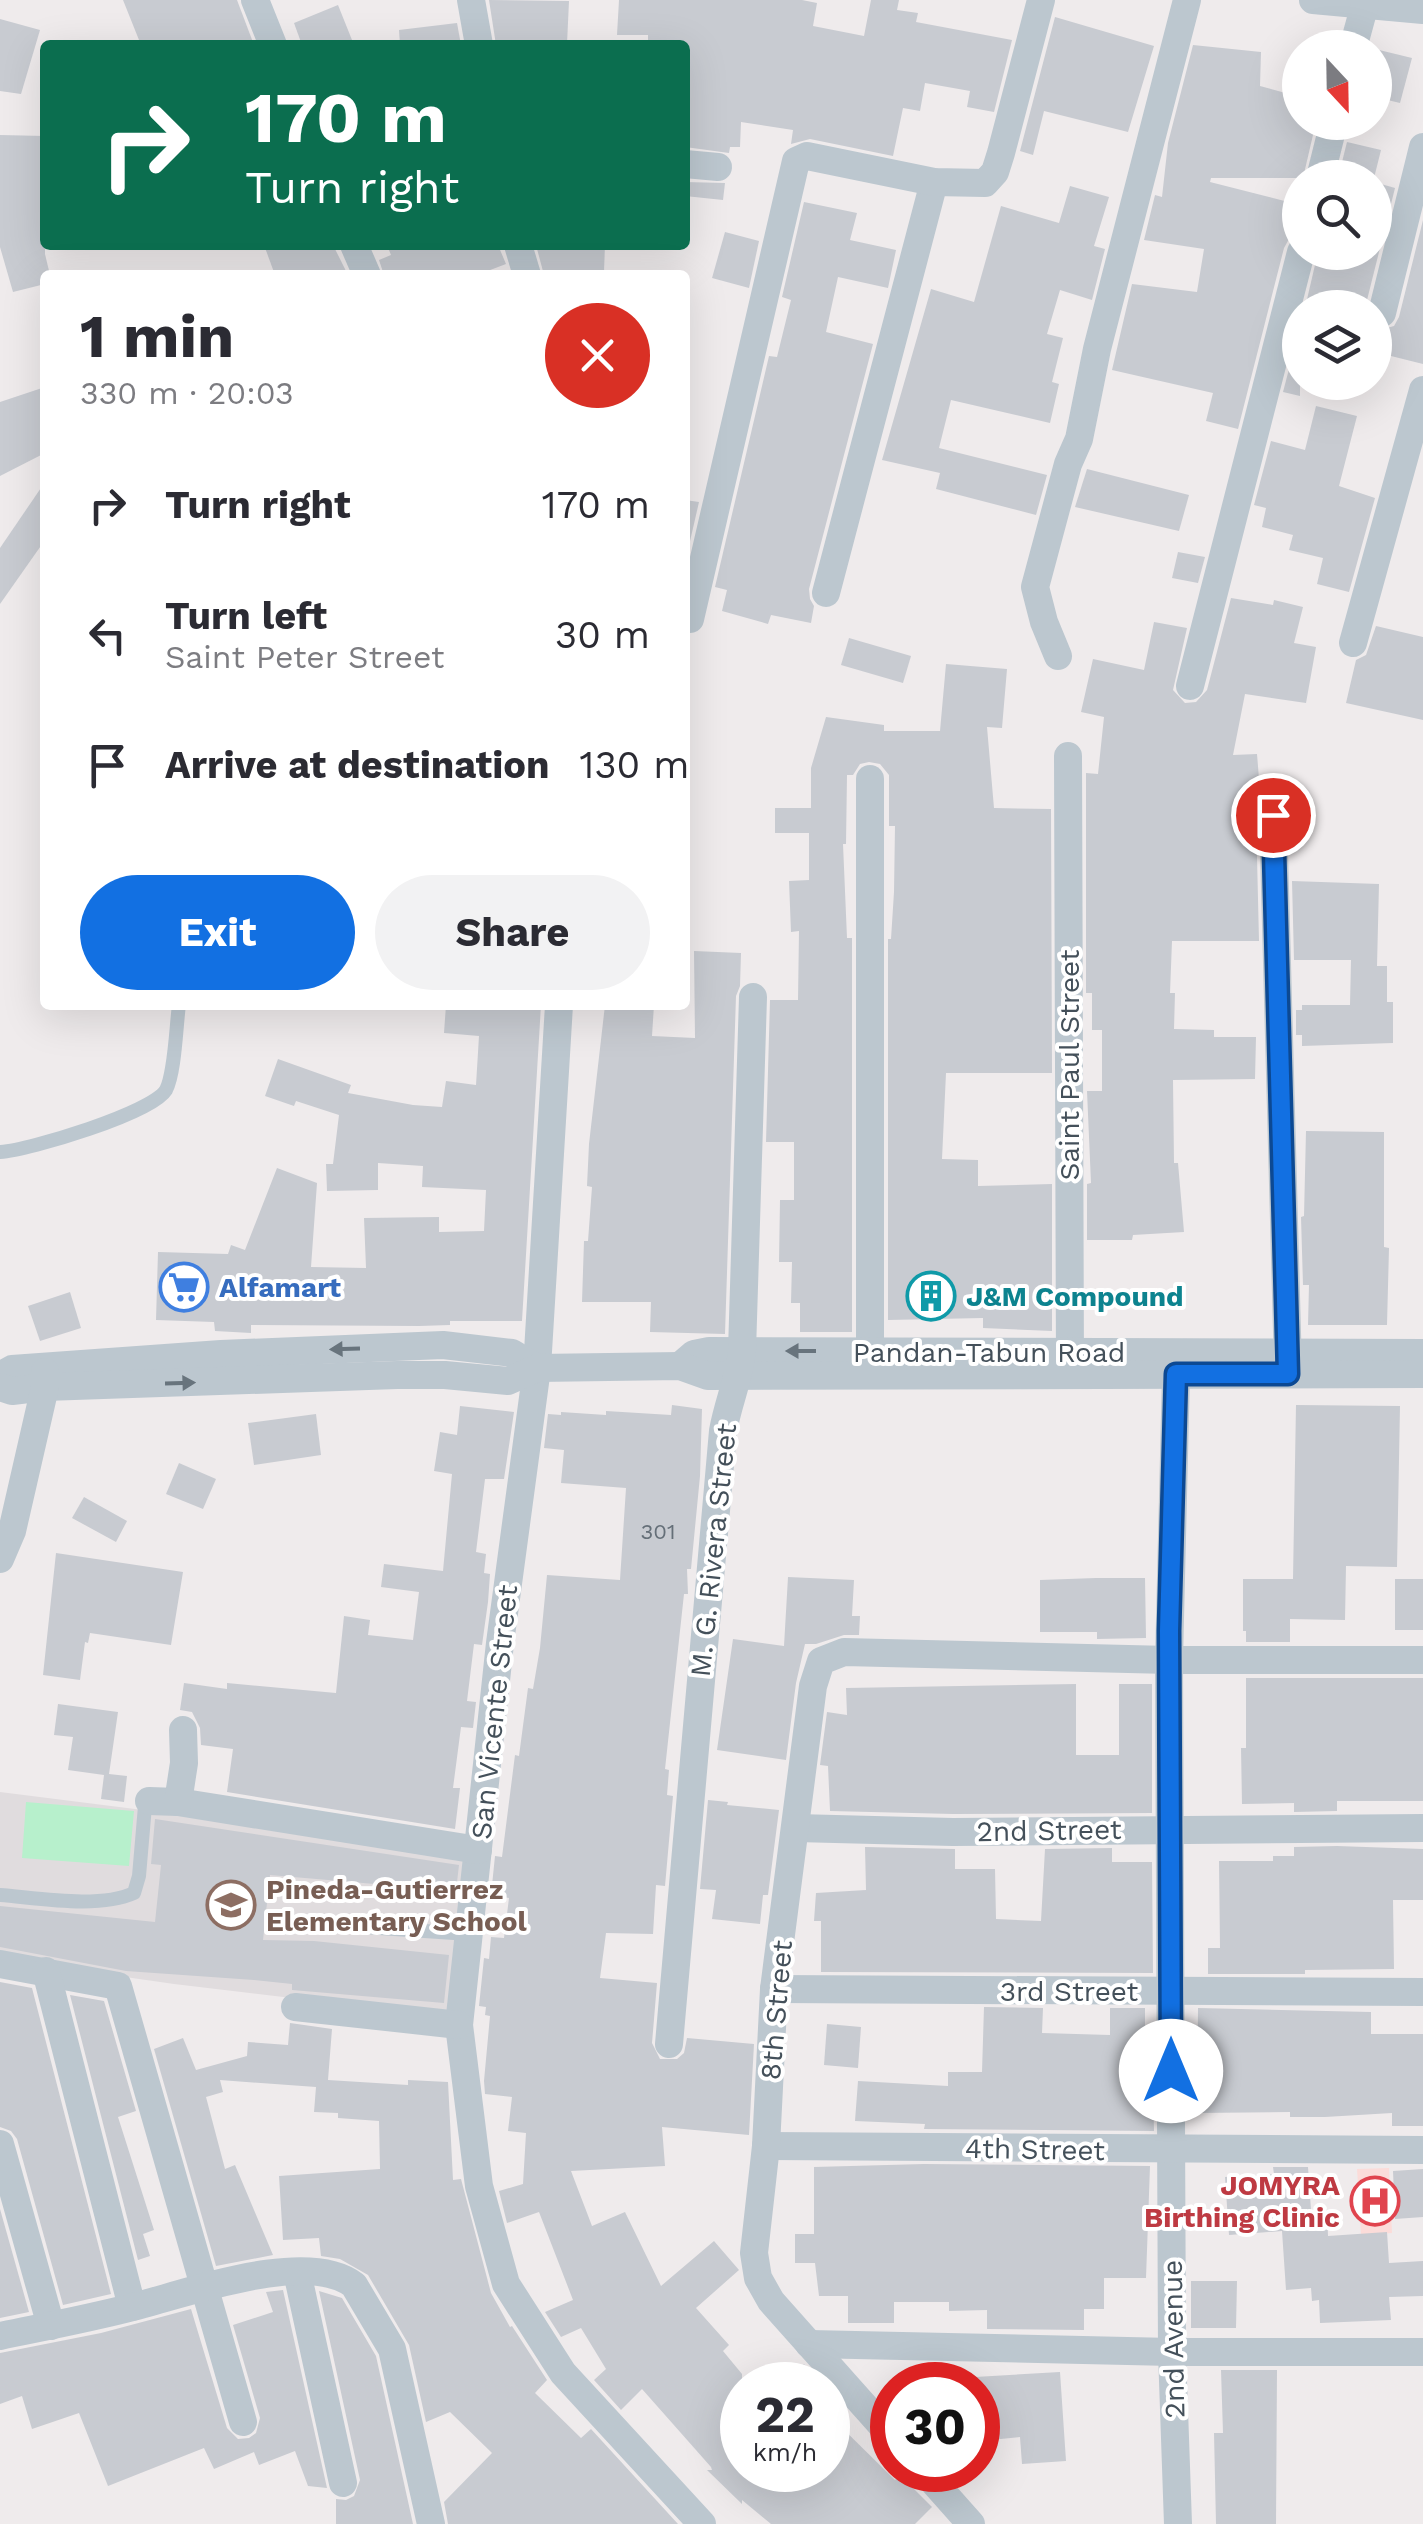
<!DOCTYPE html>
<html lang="en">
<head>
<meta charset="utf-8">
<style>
  :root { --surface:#fff; --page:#f2f2f3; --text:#2b2b33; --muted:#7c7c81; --accent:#1270e2 }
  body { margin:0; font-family:"Work Sans",sans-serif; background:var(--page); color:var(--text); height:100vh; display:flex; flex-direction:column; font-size:38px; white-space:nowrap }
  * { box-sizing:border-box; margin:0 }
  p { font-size:32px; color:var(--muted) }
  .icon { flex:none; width:55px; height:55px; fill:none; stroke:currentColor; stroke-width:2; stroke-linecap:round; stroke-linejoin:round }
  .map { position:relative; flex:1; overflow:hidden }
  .side { position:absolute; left:40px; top:270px; width:650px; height:740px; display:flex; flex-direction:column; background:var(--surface); border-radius:10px; box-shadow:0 10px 40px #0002 }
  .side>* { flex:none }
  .hud { position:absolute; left:40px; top:40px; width:650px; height:210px; border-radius:10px; box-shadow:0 10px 40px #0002; background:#0b6e4f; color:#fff; overflow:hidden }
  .needle { width:65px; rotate:158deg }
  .buttons { position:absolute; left:1282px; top:30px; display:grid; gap:20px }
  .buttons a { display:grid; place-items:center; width:110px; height:110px; border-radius:50%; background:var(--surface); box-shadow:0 10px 40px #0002; font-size:50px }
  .speed { position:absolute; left:720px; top:2362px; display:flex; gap:20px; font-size:50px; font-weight:700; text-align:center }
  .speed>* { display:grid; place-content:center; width:130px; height:130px; border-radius:50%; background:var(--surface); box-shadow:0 10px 40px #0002; line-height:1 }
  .speed small { font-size:25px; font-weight:400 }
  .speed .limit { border:15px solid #d22; background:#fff; color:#111 }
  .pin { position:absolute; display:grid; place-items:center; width:85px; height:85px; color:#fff; margin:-42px; border:5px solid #fff; border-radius:50%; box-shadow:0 2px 10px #0007 }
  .me { position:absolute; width:110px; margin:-55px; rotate:0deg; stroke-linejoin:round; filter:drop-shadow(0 0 8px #0008) }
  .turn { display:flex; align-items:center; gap:35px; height:210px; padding:0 40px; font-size:45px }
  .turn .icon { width:130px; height:130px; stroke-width:2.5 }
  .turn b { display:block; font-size:70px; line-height:85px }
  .round { display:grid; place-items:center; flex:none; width:105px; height:105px; border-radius:52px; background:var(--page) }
  .head { display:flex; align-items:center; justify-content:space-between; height:170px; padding:0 40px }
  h1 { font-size:60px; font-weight:700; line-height:75px }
  .button { display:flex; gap:20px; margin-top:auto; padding:20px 40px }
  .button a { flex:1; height:115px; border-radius:60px; background:var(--accent); color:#fff; font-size:40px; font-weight:700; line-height:115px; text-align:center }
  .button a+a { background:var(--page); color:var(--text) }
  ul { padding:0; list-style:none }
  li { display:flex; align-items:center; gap:30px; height:130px; padding:0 40px }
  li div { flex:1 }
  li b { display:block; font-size:38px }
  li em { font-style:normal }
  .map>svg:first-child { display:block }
  .education { fill:#e0dcde }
  .medical { fill:#fbdcd9 }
  .green { fill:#b7f0cc }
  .building { fill:#c8cbd1 }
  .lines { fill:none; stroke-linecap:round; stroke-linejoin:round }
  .lane { stroke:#bcc7cf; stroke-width:14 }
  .street { stroke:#bcc7cf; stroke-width:28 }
  .oneway { fill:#68747d }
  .route-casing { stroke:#0c4993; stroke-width:25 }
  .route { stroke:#1270e2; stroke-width:18 }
  .labels { text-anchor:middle; stroke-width:8; stroke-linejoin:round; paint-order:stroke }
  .number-label { font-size:22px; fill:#656f78 }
  .street-label { font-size:28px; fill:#44505a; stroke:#fff }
  .shop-label { font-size:28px; font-weight:bold; fill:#366cbe; stroke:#fff; text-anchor:start }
  .culture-label { font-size:28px; font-weight:bold; fill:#0d838f; stroke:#fff; text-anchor:start }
  .education-label { font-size:28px; font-weight:bold; fill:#785e54; stroke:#fff; text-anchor:start }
  .health-label { font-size:28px; font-weight:bold; fill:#be3a42; stroke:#fff; text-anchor:end }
</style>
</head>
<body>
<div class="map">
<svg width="1423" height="2524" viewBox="0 0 1423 2524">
  <rect width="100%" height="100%" fill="#efebec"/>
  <path class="education" d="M0,1792L468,1851L451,2017L174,1984L0,1959Z"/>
  <path class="medical" d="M1389,2168L1392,2233L1361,2235L1357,2169Z"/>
  <path class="green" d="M26,1802L134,1811L129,1866L22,1858Z"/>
  <g class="building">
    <path d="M123,0H237L254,45H141Z"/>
    <path d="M489,0L569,1L567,44L496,45Z"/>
    <path d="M619,0H802L817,3L813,26L864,36L871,0H899L897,10L918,13L916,22L1012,40L994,112L967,107L970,91L925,83L920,111L903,108L893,156L810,139L791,144L793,130L741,122L740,147H730L729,153L685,147V45H648V35H617Z"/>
    <path d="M338,5L354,45H302L294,23Z"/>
    <path d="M1055,17L1154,46L1128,132L1044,111L1033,155L1020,151Z"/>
    <path d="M0,19L40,30L21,94L0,91Z"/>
    <path d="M457,23L461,45H400L399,30Z"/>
    <path d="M1193,45L1261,52L1260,86L1300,97V122H1316L1303,178H1211L1210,182L1300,205V235L1289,239L1284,248L1238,429L1206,421L1213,393L1112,370L1132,284L1197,292L1204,249L1144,240L1155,195L1162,197L1168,143Z"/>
    <path d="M1375,49L1412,58L1400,103L1375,97Z"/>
    <path d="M0,135L45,136V254L50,275H45V284L13,292L0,247Z"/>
    <path d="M1347,142L1381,150L1374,178H1338Z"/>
    <path d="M685,182L725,183L723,200L685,196Z"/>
    <path d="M1381,184L1395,188L1365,308H1305L1318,252H1375V209Z"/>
    <path d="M1070,186L1109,197L1094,246L1105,249L1092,300L1060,290L1047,334L1063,338L1052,382L1059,384L1050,423L951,400L939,448L1047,475L1036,515L936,489L940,473L882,460L931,289L974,302L1001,206L1059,223Z"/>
    <path d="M804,202L857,213L850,240L896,250L888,288L838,277L826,332L873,344L809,589L810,599L814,606L811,623L771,615L768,624L722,611L727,590L715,587L769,356L777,357L791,300L782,297Z"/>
    <path d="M1423,220V364L1375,352L1380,330L1394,326L1399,317Z"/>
    <path d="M725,232L759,241L749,288L712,278Z"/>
    <path d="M264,245H333L348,275H275Z"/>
    <path d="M387,245H498L506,264L477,275H384L379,260L391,255Z"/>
    <path d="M536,245H605L604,272L544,275Z"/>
    <path d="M1300,327V396L1283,392Z"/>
    <path d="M45,387V453L0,476V402Z"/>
    <path d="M1316,406L1357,416L1339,486L1375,498L1349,592L1317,584L1323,558L1289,550L1293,535L1262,527L1266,508L1254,505L1271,441L1305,450Z"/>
    <path d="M1087,469L1189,495L1179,531L1075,507Z"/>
    <path d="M45,482V540L0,604V548Z"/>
    <path d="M685,500L699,502L685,563Z"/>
    <path d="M1178,552L1205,557L1198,583L1172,578Z"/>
    <path d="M1231,598L1273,605L1274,600L1303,607L1294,643L1316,647L1306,703L1245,694L1233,755L1257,754L1261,803L1256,815L1259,941H1172L1170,993H1175L1174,1029L1214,1030V1037H1256L1255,1079L1173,1080L1174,1163H1178L1184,1232L1133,1235L1132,1240H1087V1184L1091,1183L1087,1091H1102V1030H1092V993H1086V773L1098,774L1104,717L1081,712L1093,659L1144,670L1154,622L1187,628L1173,690L1185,703L1196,702L1207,690Z"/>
    <path d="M1376,626L1423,637V720L1346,703L1356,660L1366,655Z"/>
    <path d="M849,638L911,656L903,683L841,665Z"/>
    <path d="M946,664L1007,669L1002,728L987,727L994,808L1051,809L1052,1073H946L942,1159L978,1160V1186L1052,1184V1331L983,1328V1318L888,1320V939H891L894,892L895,826H889V775L880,764L869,762L860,764L853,775H847L846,844H843L847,938H852V1332H800V1303H791L792,1262H779L780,1200H794V1142H766L770,1000H798L799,931L791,932L789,881L809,880V833H775V808H811V768L826,717L884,725V731H940Z"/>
    <path d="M1292,881L1379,884L1377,966H1387V1002H1393V1043L1302,1046V1035H1296V1010H1302V1005H1350L1351,960H1294Z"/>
    <path d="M694,951L741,953L740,986L736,996L725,1334L650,1332L651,1302H582L584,1241H588L592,1187L587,1186L589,1144L605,1005H654L652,1036L695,1038Z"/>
    <path d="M446,1005H541L522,1321H450V1325L419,1326L251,1325V1333L215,1331L214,1322L156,1320L158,1252L228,1254L231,1245L245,1250L277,1168L317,1183L311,1267L366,1268L364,1218L439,1217V1232L484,1231L486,1190L422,1187L423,1166L378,1163V1190L327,1191L326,1164H333L339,1115L296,1101L294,1106L265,1096L278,1059L351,1085L348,1093L413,1105L442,1107L446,1081L476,1085L479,1036L444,1033Z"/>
    <path d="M1306,1131L1384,1132V1247L1389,1248L1387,1325H1308L1309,1285H1303L1301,1217L1304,1216Z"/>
    <path d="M70,1292L81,1328L40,1341L28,1306Z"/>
    <path d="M672,1405L702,1409L700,1476L691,1569H687L688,1594H684L665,1769L669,1770L667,1795L673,1796L665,1886L656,1885L653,1934L606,1933L600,1978L657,1983L652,2043L660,2059H677L684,2053L687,2038L754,2044L749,2135L662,2127L665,2166L571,2171L592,2226L625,2212L661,2286L714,2241L739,2270L696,2308L729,2345L723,2351L742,2374V2470H828V2414L895,2480L900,2475L932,2507L915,2524H771L742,2500V2504L707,2470H712L711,2467L642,2389L621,2410L594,2380L606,2369L581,2328L561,2337L545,2312L573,2300L539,2212L507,2223L499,2191L523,2184L526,2133L508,2131L512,2097L485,2094L484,2081L490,2016L485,2015L486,2007L479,2006L484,1958L489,1959L491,1937L504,1938L509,1898L491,1895L495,1856L502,1857L515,1755L519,1756L528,1688L533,1689L540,1648L547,1575L620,1580L626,1488L561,1483L564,1450L544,1448L548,1414L561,1415V1412L606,1415V1411L671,1415Z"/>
    <path d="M1296,1405L1400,1406L1397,1567L1346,1566L1345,1620L1290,1619V1642H1246V1631H1243V1579H1293Z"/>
    <path d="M460,1406L514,1412L504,1479H485L476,1552L486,1554L484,1573L490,1574L488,1602L482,1645L474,1644L467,1701L476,1702L473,1728L461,1727L453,1788H460L455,1829L227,1792L233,1749L201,1745L200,1728L192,1712L180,1710L184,1683L227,1689V1683L336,1693L344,1616L370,1620L368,1635L413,1640L419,1592L381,1587L384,1564L443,1571L452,1474L434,1471L440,1432L457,1435Z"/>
    <path d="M316,1414L321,1455L254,1465L248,1423Z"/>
    <path d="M179,1463L216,1479L203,1509L166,1494Z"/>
    <path d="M84,1497L127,1521L116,1542L72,1518Z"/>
    <path d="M56,1553L183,1572L171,1645L90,1633L88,1643L85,1642L80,1680L43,1675Z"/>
    <path d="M788,1577L854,1580L852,1616H860L859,1635H844L816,1644H805L796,1683L786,1760L717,1750L733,1639L784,1646Z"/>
    <path d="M1096,1578H1145L1146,1638L1097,1639V1632H1040V1580Z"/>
    <rect x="1395" y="1579" width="28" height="51"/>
    <path d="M1246,1678H1423V1801H1337V1811L1294,1812V1803L1242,1804L1241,1748H1246Z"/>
    <path d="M1076,1684V1755H1119V1684H1152V1813L953,1814L830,1811L828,1766L820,1765L827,1712L847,1715L846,1688Z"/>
    <path d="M58,1704L118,1712L109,1774L127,1776L124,1802L101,1799L104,1775L68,1770L73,1737L54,1735Z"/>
    <path d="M708,1800L728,1802L727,1805L779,1810L768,1895H763L760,1924L712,1919L716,1890L700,1889Z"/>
    <path d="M155,1819L459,1865L456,1891L270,1875L263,1940L314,1941L449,1955L444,2003L292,1990V1984L254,1980L126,1971L0,1947V1906L155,1922L161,1865L151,1864Z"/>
    <path d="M1337,1846L1423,1849V1900H1393L1394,1969L1305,1970V1974H1208V1948H1220L1219,1861H1273V1856H1294V1847Z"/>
    <path d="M865,1847L955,1849V1869H995L996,1919L1041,1921L1045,1849L1112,1848V1862H1152L1153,1973L821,1972V1921H814L816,1893L866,1890Z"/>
    <path d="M0,1982L32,1988L111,2294L63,2305L17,2139L11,2131L0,2127Z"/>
    <path d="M70,1995L104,2001L136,2111L118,2117L154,2230L143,2234L150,2256L138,2260Z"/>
    <path d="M984,2007L1043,2008L1042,2033L1110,2035V2008H1145V2091H1153L1154,2131L924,2129L925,2124L855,2121L858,2081L948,2086V2072H982Z"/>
    <path d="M1198,2008L1371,2012V2034H1423V2126H1392V2113L1325,2117H1290V2112L1197,2113Z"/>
    <path d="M290,2023L332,2029L328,2080L408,2085V2080L448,2082L453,2180L461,2179L491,2293L510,2327L512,2326L547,2380L535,2393L581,2438L591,2429L678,2524H448L444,2502L492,2453L450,2412L426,2422L409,2345L368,2275L340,2259L321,2256L319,2238L283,2240L279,2176L380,2169L379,2121L338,2118V2113L314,2112L316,2087L220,2080L223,2092L206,2097L225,2169L235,2165L273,2255L216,2266L154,2049L183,2038L196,2070L247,2056L248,2042L288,2045Z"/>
    <path d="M827,2024L861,2027L858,2068L824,2065Z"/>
    <path d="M924,2164L1150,2166L1146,2278H1104V2309H1084V2330L987,2329V2310L949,2311V2302H894V2323H848V2296H819L815,2263H795V2234H814V2167Z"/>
    <path d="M1273,2167H1308L1311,2210L1327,2209L1328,2236L1387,2232L1389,2263L1423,2261V2296L1389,2297L1391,2320L1320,2323L1319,2300L1312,2301L1311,2288L1286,2290L1282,2231L1229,2235L1225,2177L1274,2174Z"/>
    <path d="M1423,2169V2217L1395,2219L1393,2171Z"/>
    <path d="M0,2209L29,2312L0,2318Z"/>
    <path d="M1191,2281H1237L1236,2328H1191Z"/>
    <path d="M283,2290L327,2488L308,2486L295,2451L259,2465L254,2452L214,2469L204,2448L108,2486L79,2413L32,2429L22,2396L0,2404V2353L101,2333L191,2309L227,2428L238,2439L249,2438L256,2433L260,2418L233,2325L273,2312L266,2292Z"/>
    <path d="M319,2291L342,2298L376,2356L413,2524H336V2499L346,2500L354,2496L360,2480Z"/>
    <path d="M804,2364L822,2385H780Z"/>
    <path d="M1221,2370H1277L1276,2524H1216L1214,2433H1223Z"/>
    <path d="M1060,2372L1066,2461L1022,2464L1020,2437L981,2441L975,2377Z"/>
  </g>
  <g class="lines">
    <g class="lane">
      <path d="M0,1152C30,1150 152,1113 166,1090C175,1073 176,1026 179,1005"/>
      <path d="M0,1895C38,1898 99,1909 134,1893L139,1876L145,1806L149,1801"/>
      <path d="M320,1924L469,1934"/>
    </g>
    <g class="street">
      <path d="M255,0L273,45"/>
      <path d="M471,0L479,45"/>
      <path d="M1313,0L1423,10"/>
      <path d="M1353,48L1365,4"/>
      <path d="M685,164L718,167"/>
      <path d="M1320,178L1334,122"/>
      <path d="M354,245L367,275"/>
      <path d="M518,245L527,275"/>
      <path d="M1382,313L1423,147"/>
      <path d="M826,593L934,182"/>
      <path d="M690,619L796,161L807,156L934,182L985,183L995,172L1001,153L1041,0"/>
      <path d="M1353,643L1423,390"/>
      <path d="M1058,656L1044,622L1035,587L1068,464L1079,439L1097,349L1187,0"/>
      <path d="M1190,686L1301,252"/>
      <path d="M1068,756L1070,1370"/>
      <path d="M870,779V1368"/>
      <path d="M1273,815L1288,1369"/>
      <path d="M559,1005L537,1368L500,1643L459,2025L479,2186L506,2284L563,2373L702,2524"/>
      <path d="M680,1366L694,1354L709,1351L1423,1353"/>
      <path d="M1176,1374L1169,1660L1172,2352L1178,2524"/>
      <path d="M0,1376L12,1369L221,1354L443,1345L512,1353L537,1368"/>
      <path d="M0,1387L12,1391L45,1387L397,1375H445L508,1381L537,1368L680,1366L708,1376L1423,1374"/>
      <path d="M0,1559L12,1531L45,1387V1372"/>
      <path d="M149,1801L178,1802L478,1850"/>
      <path d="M178,1802L184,1763L183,1730"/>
      <path d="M796,1828L953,1832L1423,1828"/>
      <path d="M0,1964L118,1986L243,2422"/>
      <path d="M46,1971L132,2307"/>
      <path d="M774,1989L1423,1992"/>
      <path d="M295,2007L459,2025"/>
      <path d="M669,2044L723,1431C728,1403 739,1379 742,1351L753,997"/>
      <path d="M0,2144L51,2326"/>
      <path d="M766,2146L1423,2150"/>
      <path d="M297,2272L343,2483"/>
      <path d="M0,2336C43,2327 86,2319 129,2308C183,2295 306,2248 354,2285L392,2349L431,2524"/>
      <path d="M809,2344L1172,2352H1423"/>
      <path d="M892,2437L771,2301L758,2278L754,2253L766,2146L774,1989L813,1686L821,1661L844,1652L1169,1660H1423"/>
      <path d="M923,2470L971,2524"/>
    </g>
  </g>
  <defs><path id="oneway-solid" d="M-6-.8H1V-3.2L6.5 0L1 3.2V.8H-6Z" transform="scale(2.5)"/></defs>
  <g class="oneway">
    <use href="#oneway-solid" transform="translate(345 1349) rotate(178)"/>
    <use href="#oneway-solid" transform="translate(801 1351) rotate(-180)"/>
    <use href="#oneway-solid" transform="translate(180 1383) rotate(-2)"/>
  </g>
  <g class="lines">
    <g class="route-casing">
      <path id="route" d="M1171,2071L1169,1631L1176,1374H1288L1273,815"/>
    </g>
    <use href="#route" class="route"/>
  </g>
  <defs>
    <g id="supermarket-ring" transform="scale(2.5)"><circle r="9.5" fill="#fff" stroke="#3f7fe0" stroke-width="1.5"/><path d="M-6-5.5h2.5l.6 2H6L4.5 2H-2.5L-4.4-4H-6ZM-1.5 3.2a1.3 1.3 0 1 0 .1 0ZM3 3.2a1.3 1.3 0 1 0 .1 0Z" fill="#3f7fe0"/></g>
    <g id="building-ring" transform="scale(2.5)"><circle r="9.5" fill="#fff" stroke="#0f9aa8" stroke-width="1.5"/><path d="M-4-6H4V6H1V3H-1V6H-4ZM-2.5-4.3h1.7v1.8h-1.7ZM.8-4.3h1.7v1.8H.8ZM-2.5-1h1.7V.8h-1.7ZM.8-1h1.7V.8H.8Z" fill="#0f9aa8"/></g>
    <g id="school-ring" transform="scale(2.5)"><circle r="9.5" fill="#fff" stroke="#8d6e63" stroke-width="1.5"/><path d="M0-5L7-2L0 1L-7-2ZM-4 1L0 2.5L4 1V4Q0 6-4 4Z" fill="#8d6e63"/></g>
    <g id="hospital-ring" transform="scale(2.5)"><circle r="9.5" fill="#fff" stroke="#e0444e" stroke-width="1.5"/><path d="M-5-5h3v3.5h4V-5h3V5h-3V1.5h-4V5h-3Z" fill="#e0444e"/></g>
  </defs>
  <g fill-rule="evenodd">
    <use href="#supermarket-ring" x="184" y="1287"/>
    <use href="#building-ring" x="931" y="1296"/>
    <use href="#school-ring" x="231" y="1905"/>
    <use href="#hospital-ring" x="1375" y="2201"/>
  </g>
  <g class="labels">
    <g class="number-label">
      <text x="658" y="1539">301</text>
    </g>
    <g class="street-label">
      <text transform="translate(1069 1065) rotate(-90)" y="10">Saint Paul Street</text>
      <text x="989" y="1362">Pandan-Tabun Road</text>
      <text transform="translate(713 1550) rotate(-84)" y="10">M. G. Rivera Street</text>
      <text transform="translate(494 1712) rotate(-84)" y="10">San Vicente Street</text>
      <text transform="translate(1049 1830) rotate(-1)" y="10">2nd Street</text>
      <text x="1069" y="2001">3rd Street</text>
      <text transform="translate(776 2010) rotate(-85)" y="10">8th Street</text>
      <text transform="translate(1035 2149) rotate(1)" y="10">4th Street</text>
      <text transform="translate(1173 2339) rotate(-91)" y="10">2nd Avenue</text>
    </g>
    <g class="shop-label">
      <text x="219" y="1297">Alfamart</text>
    </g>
    <g class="culture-label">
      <text x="966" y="1306">J&amp;M Compound</text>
    </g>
    <g class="education-label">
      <text x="266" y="1899">Pineda-Gutierrez<tspan x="266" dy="32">Elementary School</tspan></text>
    </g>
    <g class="health-label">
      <text x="1340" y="2195">JOMYRA<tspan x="1340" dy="32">Birthing Clinic</tspan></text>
    </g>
  </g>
</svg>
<div class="buttons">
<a><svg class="needle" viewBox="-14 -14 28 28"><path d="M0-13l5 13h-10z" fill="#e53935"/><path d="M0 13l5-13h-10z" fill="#7c7c81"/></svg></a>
<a><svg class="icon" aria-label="search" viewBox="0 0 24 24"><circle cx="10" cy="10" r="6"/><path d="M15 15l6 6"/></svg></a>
<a><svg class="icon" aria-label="layers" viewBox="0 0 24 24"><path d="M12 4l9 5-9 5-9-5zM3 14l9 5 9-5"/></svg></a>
</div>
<div class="speed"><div>22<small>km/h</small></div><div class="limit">30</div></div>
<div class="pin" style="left:1273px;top:815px;background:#d93025"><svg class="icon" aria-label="arrive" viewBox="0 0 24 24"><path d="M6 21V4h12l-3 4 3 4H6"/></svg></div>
<svg class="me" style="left:1171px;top:2071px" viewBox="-20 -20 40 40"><circle r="19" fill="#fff"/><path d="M0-13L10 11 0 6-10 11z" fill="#1270e2"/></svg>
<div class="hud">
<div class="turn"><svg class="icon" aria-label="right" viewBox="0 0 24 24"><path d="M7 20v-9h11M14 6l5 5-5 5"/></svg><div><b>170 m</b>Turn right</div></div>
</div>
<section class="side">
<div class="head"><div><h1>1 min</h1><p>330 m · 20:03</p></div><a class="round" style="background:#d93025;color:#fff"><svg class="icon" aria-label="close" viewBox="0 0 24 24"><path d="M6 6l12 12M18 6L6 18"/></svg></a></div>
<ul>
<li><svg class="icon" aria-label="right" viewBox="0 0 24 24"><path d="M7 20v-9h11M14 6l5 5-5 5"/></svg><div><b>Turn right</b></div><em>170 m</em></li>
<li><svg class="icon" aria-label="left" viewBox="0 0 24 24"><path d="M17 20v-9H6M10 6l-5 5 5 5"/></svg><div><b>Turn left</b><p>Saint Peter Street</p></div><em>30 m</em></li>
<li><svg class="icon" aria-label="arrive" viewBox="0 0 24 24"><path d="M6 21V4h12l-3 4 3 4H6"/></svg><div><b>Arrive at destination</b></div><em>130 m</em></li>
</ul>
<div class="button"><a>Exit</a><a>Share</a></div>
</section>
</div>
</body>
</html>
